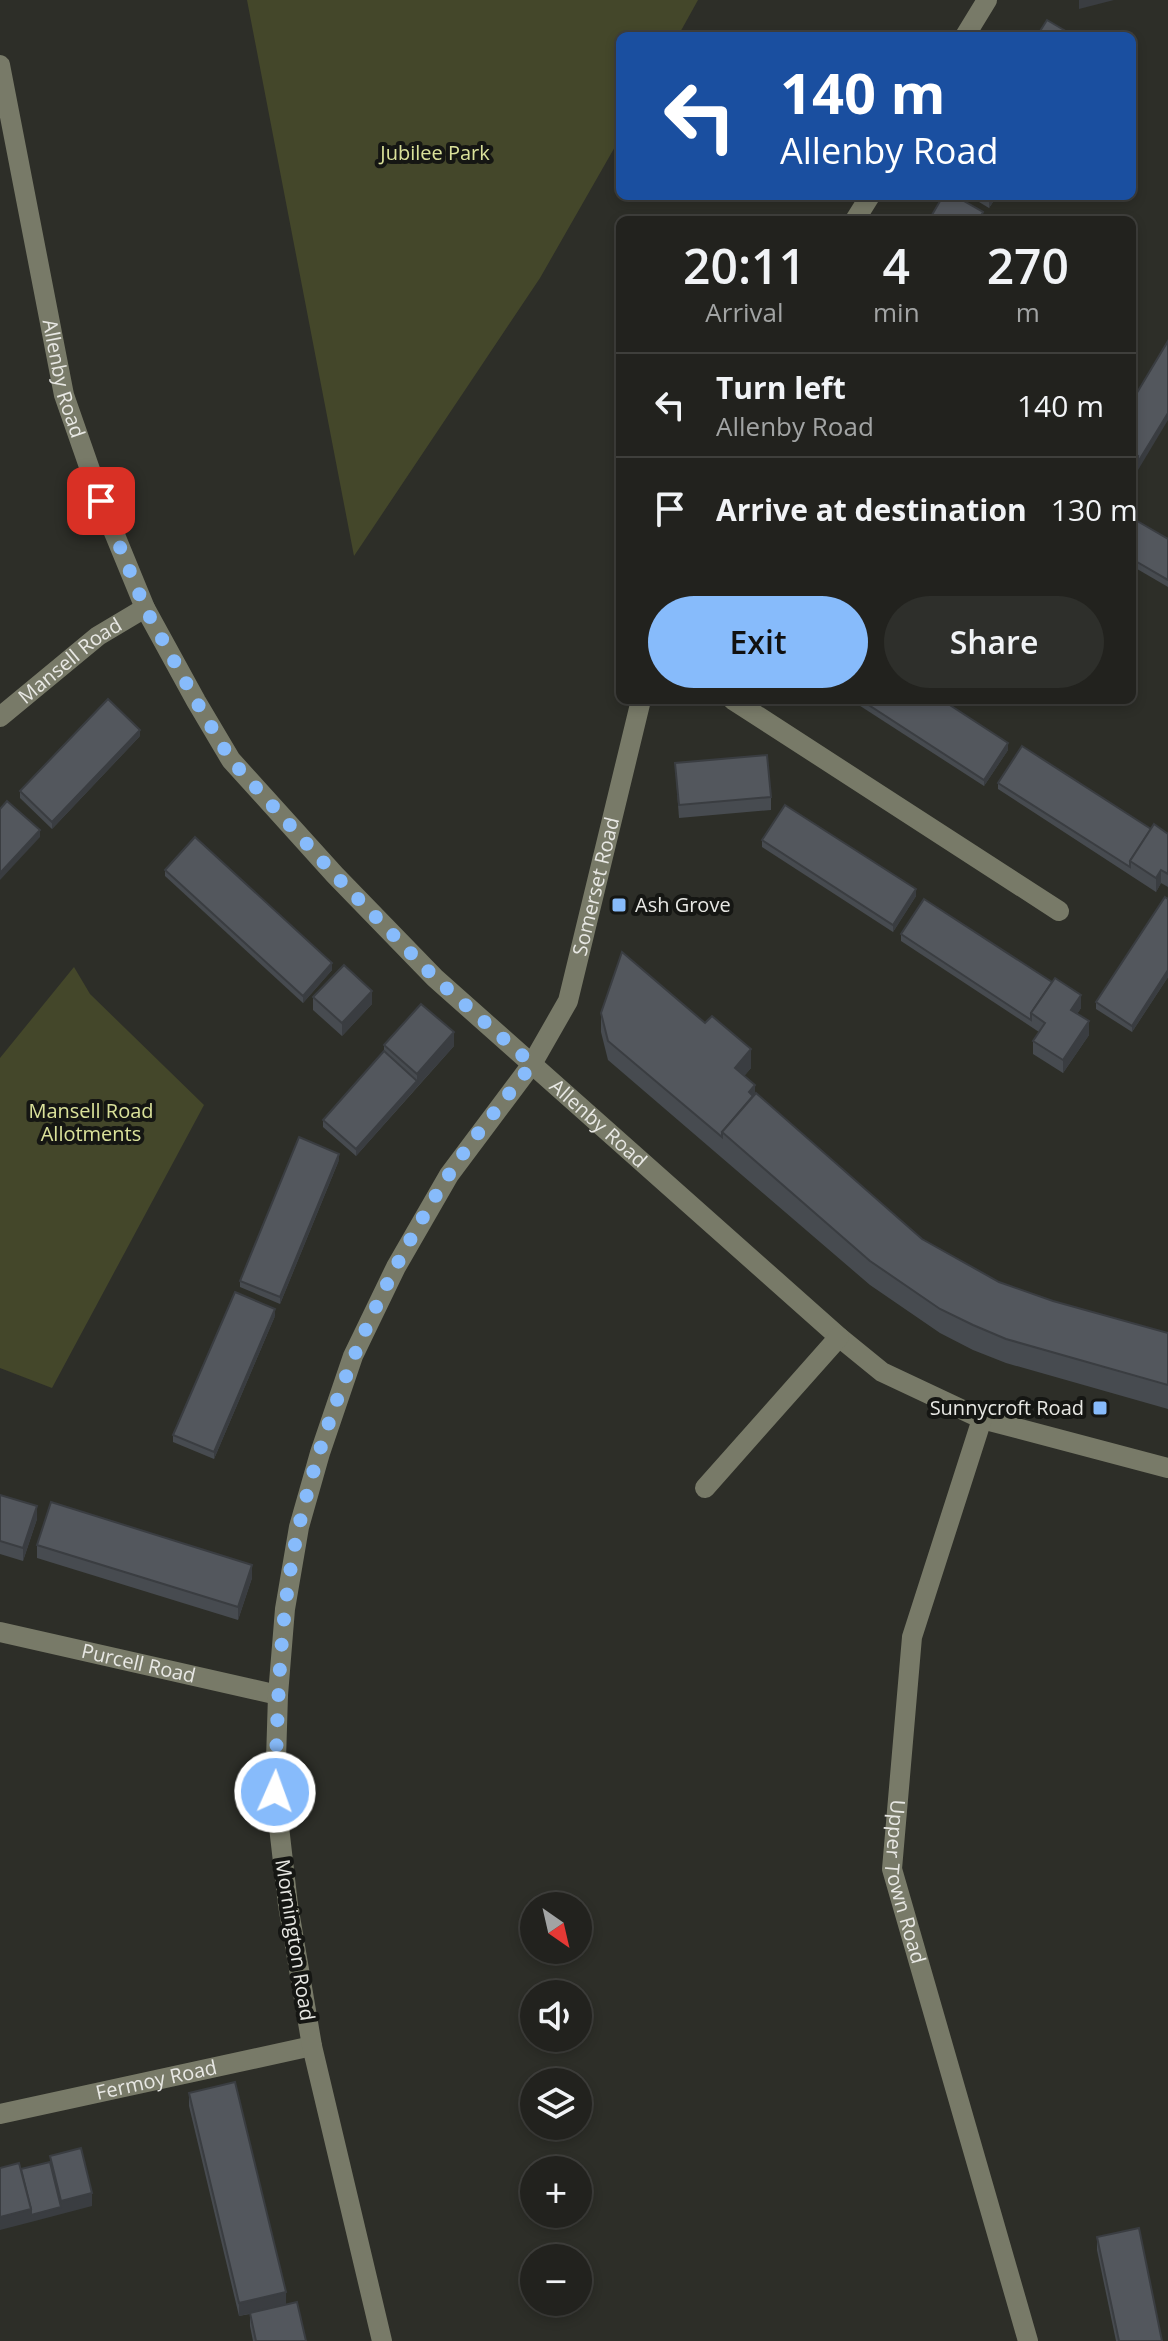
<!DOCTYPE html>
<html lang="en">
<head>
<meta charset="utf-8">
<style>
  :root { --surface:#22221e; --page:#2e2f2b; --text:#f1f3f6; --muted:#a2a4a4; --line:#3f3f3c; --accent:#87bbfb }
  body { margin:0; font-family:"Open Sans",sans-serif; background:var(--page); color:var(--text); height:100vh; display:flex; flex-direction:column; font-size:30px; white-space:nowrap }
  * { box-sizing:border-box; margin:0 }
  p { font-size:26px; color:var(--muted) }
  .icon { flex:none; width:44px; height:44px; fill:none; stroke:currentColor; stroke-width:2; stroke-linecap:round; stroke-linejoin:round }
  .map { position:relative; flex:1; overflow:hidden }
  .drawer { position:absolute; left:616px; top:216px; width:520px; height:488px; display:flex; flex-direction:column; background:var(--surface); border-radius:12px; box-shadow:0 4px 12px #0003,0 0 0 2px var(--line) }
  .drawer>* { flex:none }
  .guide { position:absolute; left:616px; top:32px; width:520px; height:168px; border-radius:12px; box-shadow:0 4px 12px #0003,0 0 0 2px var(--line); background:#1a4fa0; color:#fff; overflow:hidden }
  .needle { width:52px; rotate:146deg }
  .fabs { position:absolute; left:520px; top:1892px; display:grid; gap:16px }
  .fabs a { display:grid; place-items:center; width:72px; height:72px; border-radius:50%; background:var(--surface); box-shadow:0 4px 12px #0003,0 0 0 2px var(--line); font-size:40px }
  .pin { position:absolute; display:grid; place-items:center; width:68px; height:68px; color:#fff; margin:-34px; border-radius:16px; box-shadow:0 4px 12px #0006 }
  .me { position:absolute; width:88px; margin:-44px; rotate:2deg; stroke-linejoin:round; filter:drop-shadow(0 0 6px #0008) }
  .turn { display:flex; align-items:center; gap:28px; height:168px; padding:0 32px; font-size:36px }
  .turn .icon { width:104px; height:104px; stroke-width:2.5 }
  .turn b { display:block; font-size:56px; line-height:68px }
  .eta { display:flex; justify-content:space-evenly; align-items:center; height:136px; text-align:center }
  .eta b { font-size:48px; font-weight:600; line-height:56px }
  .button { display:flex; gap:16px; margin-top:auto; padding:16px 32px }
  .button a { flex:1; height:92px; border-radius:48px; background:var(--accent); color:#111; font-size:32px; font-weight:600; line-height:92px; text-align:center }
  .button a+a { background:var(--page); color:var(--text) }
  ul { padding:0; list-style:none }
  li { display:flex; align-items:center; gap:24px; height:104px; padding:0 32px; border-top:2px solid var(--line) }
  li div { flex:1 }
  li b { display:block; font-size:30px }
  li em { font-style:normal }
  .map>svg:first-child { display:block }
  .green { fill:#44472a }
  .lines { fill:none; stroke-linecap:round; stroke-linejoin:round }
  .minor { stroke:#787a68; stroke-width:20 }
  .wall { fill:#474b50 }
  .shaded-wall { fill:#3a3d41 }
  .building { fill:#53575d; stroke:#3a3d41; stroke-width:2 }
  .route { stroke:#87bbfb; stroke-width:14; stroke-dasharray:0 25.2 }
  .poi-dot { fill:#87bbfb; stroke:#151613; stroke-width:3 }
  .labels { text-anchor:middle; stroke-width:8; stroke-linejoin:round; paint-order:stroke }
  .park-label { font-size:20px; fill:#dae19a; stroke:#151613 }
  .street-label { font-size:20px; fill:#e8e8e4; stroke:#151613 }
  .poi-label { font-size:20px; fill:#e8e8e4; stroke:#151613; text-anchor:start }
</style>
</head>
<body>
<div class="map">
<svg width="1168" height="2341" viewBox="0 0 1168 2341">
  <rect width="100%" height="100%" fill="#2d2e28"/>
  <g class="green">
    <path d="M247,0H698L678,36H620V138L540,278L354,556Z"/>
    <path d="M74,967L90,994L204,1105L52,1388L0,1368V1058Z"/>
  </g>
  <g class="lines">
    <g class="minor">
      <path d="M965,36L987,0"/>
      <path id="s1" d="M0,65L64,395L101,501L145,608L196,701L231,760L335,875L435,978L839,1337L882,1372L982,1419L1168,1468"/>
      <path d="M855,220L870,196"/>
      <path d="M733,700L1059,911"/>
      <path id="s2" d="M0,717L98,636L145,608"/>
      <path id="s3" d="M982,1419L912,1637L892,1869L1028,2341"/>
      <path d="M705,1488L839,1337"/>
      <path id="s4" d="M0,1632L278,1695"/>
      <path id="s5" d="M0,2114L312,2046"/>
      <path id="s6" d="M382,2341L312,2046L288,1905L275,1792L278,1695L285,1609L299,1527L320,1453L353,1356L396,1267L449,1175L532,1064L568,1001L641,700"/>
    </g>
  </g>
  <g class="wall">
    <path d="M969,196H997L989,208Z"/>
    <path d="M1132,518L1168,539V587L1132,566Z"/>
    <path d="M851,700H942L1008,750L984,786Z"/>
    <path d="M140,736L52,829L20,798V791Z"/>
    <path d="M675,763L771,797V810L679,818Z"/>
    <path d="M998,783L1168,834V887L1161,883L1156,892L998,789Z"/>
    <path d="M762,840L916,896L893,932L762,847Z"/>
    <path d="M165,870L332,970L303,1003L165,876Z"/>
    <path d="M1168,899V977L1132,1032L1096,1009V1002Z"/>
    <path d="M901,934L1081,1008L1077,1014L1089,1035L1063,1073L1033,1054V1041L1039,1032L901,941Z"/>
    <path d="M313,997L372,1004L342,1036L313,1010Z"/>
    <path d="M601,1013L751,1068L744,1076L755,1094L922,1239L999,1282L1053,1301L1168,1333V1409L1006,1363L973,1350L940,1333L870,1285L608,1060L601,1032Z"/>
    <path d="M384,1045L454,1046L356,1156L323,1127V1120L384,1051Z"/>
    <path d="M339,1160L280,1304L240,1287V1281Z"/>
    <path d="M275,1316L214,1459L173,1442V1435Z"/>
    <path d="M0,1495L37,1519L23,1561L0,1554Z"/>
    <path d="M37,1545L252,1578L238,1620L37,1558Z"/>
    <path d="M189,2093L286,2304L306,2341H253L250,2326V2314L239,2316L189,2106Z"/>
    <path d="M1097,2237L1162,2341H1116L1097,2250Z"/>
  </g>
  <g class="shaded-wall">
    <path d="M1079,0H1114L1079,9Z"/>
    <path d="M993,196H997L989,208V201Z"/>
    <path d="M1168,413V420L1132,480V467Z"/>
    <path d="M140,730V736L52,829V822Z"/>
    <path d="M1008,743V750L984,786V780Z"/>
    <path d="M40,830V837L0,880V873Z"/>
    <path d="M1161,870V883L1156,892V878Z"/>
    <path d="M916,889V896L893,932V925Z"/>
    <path d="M332,963V970L303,1003V996Z"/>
    <path d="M1168,970V977L1132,1032V1026Z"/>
    <path d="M372,991V1004L342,1036V1023Z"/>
    <path d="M1081,995V1008L1071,1023V1010Z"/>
    <path d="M1089,1021V1035L1063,1073V1060Z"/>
    <path d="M454,1032V1046L417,1087V1074Z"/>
    <path d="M751,1049V1068L735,1087V1068Z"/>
    <path d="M417,1081V1087L356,1156V1149Z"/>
    <path d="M755,1085V1099L749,1092Z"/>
    <path d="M339,1154V1160L280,1304V1297Z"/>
    <path d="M275,1309V1316L214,1459V1452Z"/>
    <path d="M37,1506V1519L23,1561V1548Z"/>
    <path d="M252,1565V1578L238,1620V1607Z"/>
    <path d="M92,2193V2206L31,2222V2215L61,2207V2201Z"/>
    <path d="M31,2209V2222L0,2230V2217Z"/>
    <path d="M286,2292V2305L239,2316V2303Z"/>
  </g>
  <g class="building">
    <path d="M1047,20L1074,36H1037Z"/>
    <path d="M943,196H955L983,212L979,220H929Z"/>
    <path d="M981,196H993L989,201Z"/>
    <path d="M1168,341V413L1138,462V456L1132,452V401Z"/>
    <path d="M1132,452L1138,456L1132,467Z"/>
    <path d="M1132,518L1168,539V580L1132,559Z"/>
    <path d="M108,699L140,730L52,822L20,791Z"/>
    <path d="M861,700H942L1008,743L984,780Z"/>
    <path d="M1022,746L1151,829L1130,861V867L998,783Z"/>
    <path d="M767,755L771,797L679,805L675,763Z"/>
    <path d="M7,801L40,830L0,873V809Z"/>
    <path d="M785,805L916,889L893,925L762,840Z"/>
    <path d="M1154,824L1168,834V874L1161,870L1156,878L1130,861Z"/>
    <path d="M195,837L332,963L303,996L165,870Z"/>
    <path d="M1165,897L1168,899V970L1132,1026L1096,1002Z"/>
    <path d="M924,899L1052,982L1031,1013V1020L901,934Z"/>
    <path d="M622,952L705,1023L712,1016L751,1049L735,1068L755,1085L749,1092L753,1096L722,1132V1137L608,1041L601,1013Z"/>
    <path d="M344,965L372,991L342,1023L313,997Z"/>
    <path d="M1055,978L1081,995L1071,1010L1089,1021L1063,1060L1033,1041L1045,1023L1031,1013Z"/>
    <path d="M421,1004L454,1032L417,1074L384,1045Z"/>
    <path d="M384,1051L417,1081L356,1149L323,1120Z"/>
    <path d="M756,1093L922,1239L999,1282L1053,1301L1168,1333V1385L1006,1339L973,1325L940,1309L870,1261L722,1132Z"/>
    <path d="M299,1137L339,1154L280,1297L240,1281Z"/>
    <path d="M235,1292L275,1309L214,1452L173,1435Z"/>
    <path d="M0,1495L37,1506L23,1548L0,1541Z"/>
    <path d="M51,1502L252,1565L238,1607L37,1545Z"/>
    <path d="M235,2082L286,2292L239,2303L189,2093Z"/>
    <path d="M81,2148L92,2193L61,2201L50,2156Z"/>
    <path d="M50,2162L61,2207L31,2215V2209L21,2169Z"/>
    <path d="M19,2163L31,2209L0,2217V2168Z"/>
    <path d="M1139,2228L1162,2341H1119L1097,2237Z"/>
    <path d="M297,2302L306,2341H256L250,2313Z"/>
  </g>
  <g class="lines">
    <path class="route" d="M101,501L145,608L196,701L231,760L335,875L435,978L532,1064C504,1101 473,1137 448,1176C380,1283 328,1403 299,1526C279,1613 278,1703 275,1792"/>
  </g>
  <g class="poi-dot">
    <rect x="611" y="897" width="16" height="16" rx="4"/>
    <rect x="1092" y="1400" width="16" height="16" rx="4"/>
  </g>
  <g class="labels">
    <g class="park-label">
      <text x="435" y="160">Jubilee Park</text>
      <text x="91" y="1118">Mansell Road<tspan x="91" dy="23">Allotments</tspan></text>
    </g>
    <g class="street-label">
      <text dy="7" stroke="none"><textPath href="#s1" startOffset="320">Allenby Road</textPath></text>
      <text dy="7" stroke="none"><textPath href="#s2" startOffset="90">Mansell Road</textPath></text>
      <text dy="7" stroke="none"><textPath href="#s6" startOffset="1540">Somerset Road</textPath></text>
      <text dy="7" stroke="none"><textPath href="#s1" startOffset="1256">Allenby Road</textPath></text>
      <text dy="7" stroke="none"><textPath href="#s4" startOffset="142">Purcell Road</textPath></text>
      <text dy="7" stroke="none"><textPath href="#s3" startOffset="476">Upper Town Road</textPath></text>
      <text transform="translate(295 1940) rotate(81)" y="7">Mornington Road</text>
      <text dy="7" stroke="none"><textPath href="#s5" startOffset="160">Fermoy Road</textPath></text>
    </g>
    <g class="poi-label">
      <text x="635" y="912">Ash Grove</text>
      <text x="1084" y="1415" text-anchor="end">Sunnycroft Road</text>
    </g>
  </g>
</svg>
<div class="fabs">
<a><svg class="needle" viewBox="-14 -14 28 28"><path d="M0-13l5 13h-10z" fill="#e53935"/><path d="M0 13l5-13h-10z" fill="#a2a4a4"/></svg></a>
<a><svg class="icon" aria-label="sound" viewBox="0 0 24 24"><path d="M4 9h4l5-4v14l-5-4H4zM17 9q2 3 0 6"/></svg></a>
<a><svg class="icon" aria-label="layers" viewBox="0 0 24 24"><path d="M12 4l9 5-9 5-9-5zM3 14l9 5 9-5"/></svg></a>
<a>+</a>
<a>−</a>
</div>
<div class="pin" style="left:101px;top:501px;background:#d93025"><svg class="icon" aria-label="arrive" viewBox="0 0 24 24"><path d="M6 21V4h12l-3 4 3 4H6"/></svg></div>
<svg class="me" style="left:275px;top:1792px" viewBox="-20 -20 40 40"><circle r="17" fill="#87bbfb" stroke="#fff" stroke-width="3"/><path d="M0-11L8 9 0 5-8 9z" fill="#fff"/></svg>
<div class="guide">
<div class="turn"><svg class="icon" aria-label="left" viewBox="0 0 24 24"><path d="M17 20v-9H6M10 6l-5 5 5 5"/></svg><div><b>140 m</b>Allenby Road</div></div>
</div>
<section class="drawer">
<div class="eta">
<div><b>20:11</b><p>Arrival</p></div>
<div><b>4</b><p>min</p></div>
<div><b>270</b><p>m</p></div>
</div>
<ul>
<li><svg class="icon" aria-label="left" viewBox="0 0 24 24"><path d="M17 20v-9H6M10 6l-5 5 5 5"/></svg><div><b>Turn left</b><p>Allenby Road</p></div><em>140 m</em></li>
<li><svg class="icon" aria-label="arrive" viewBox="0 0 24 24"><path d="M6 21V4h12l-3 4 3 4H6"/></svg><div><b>Arrive at destination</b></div><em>130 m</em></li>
</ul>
<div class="button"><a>Exit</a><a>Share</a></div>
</section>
</div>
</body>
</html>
